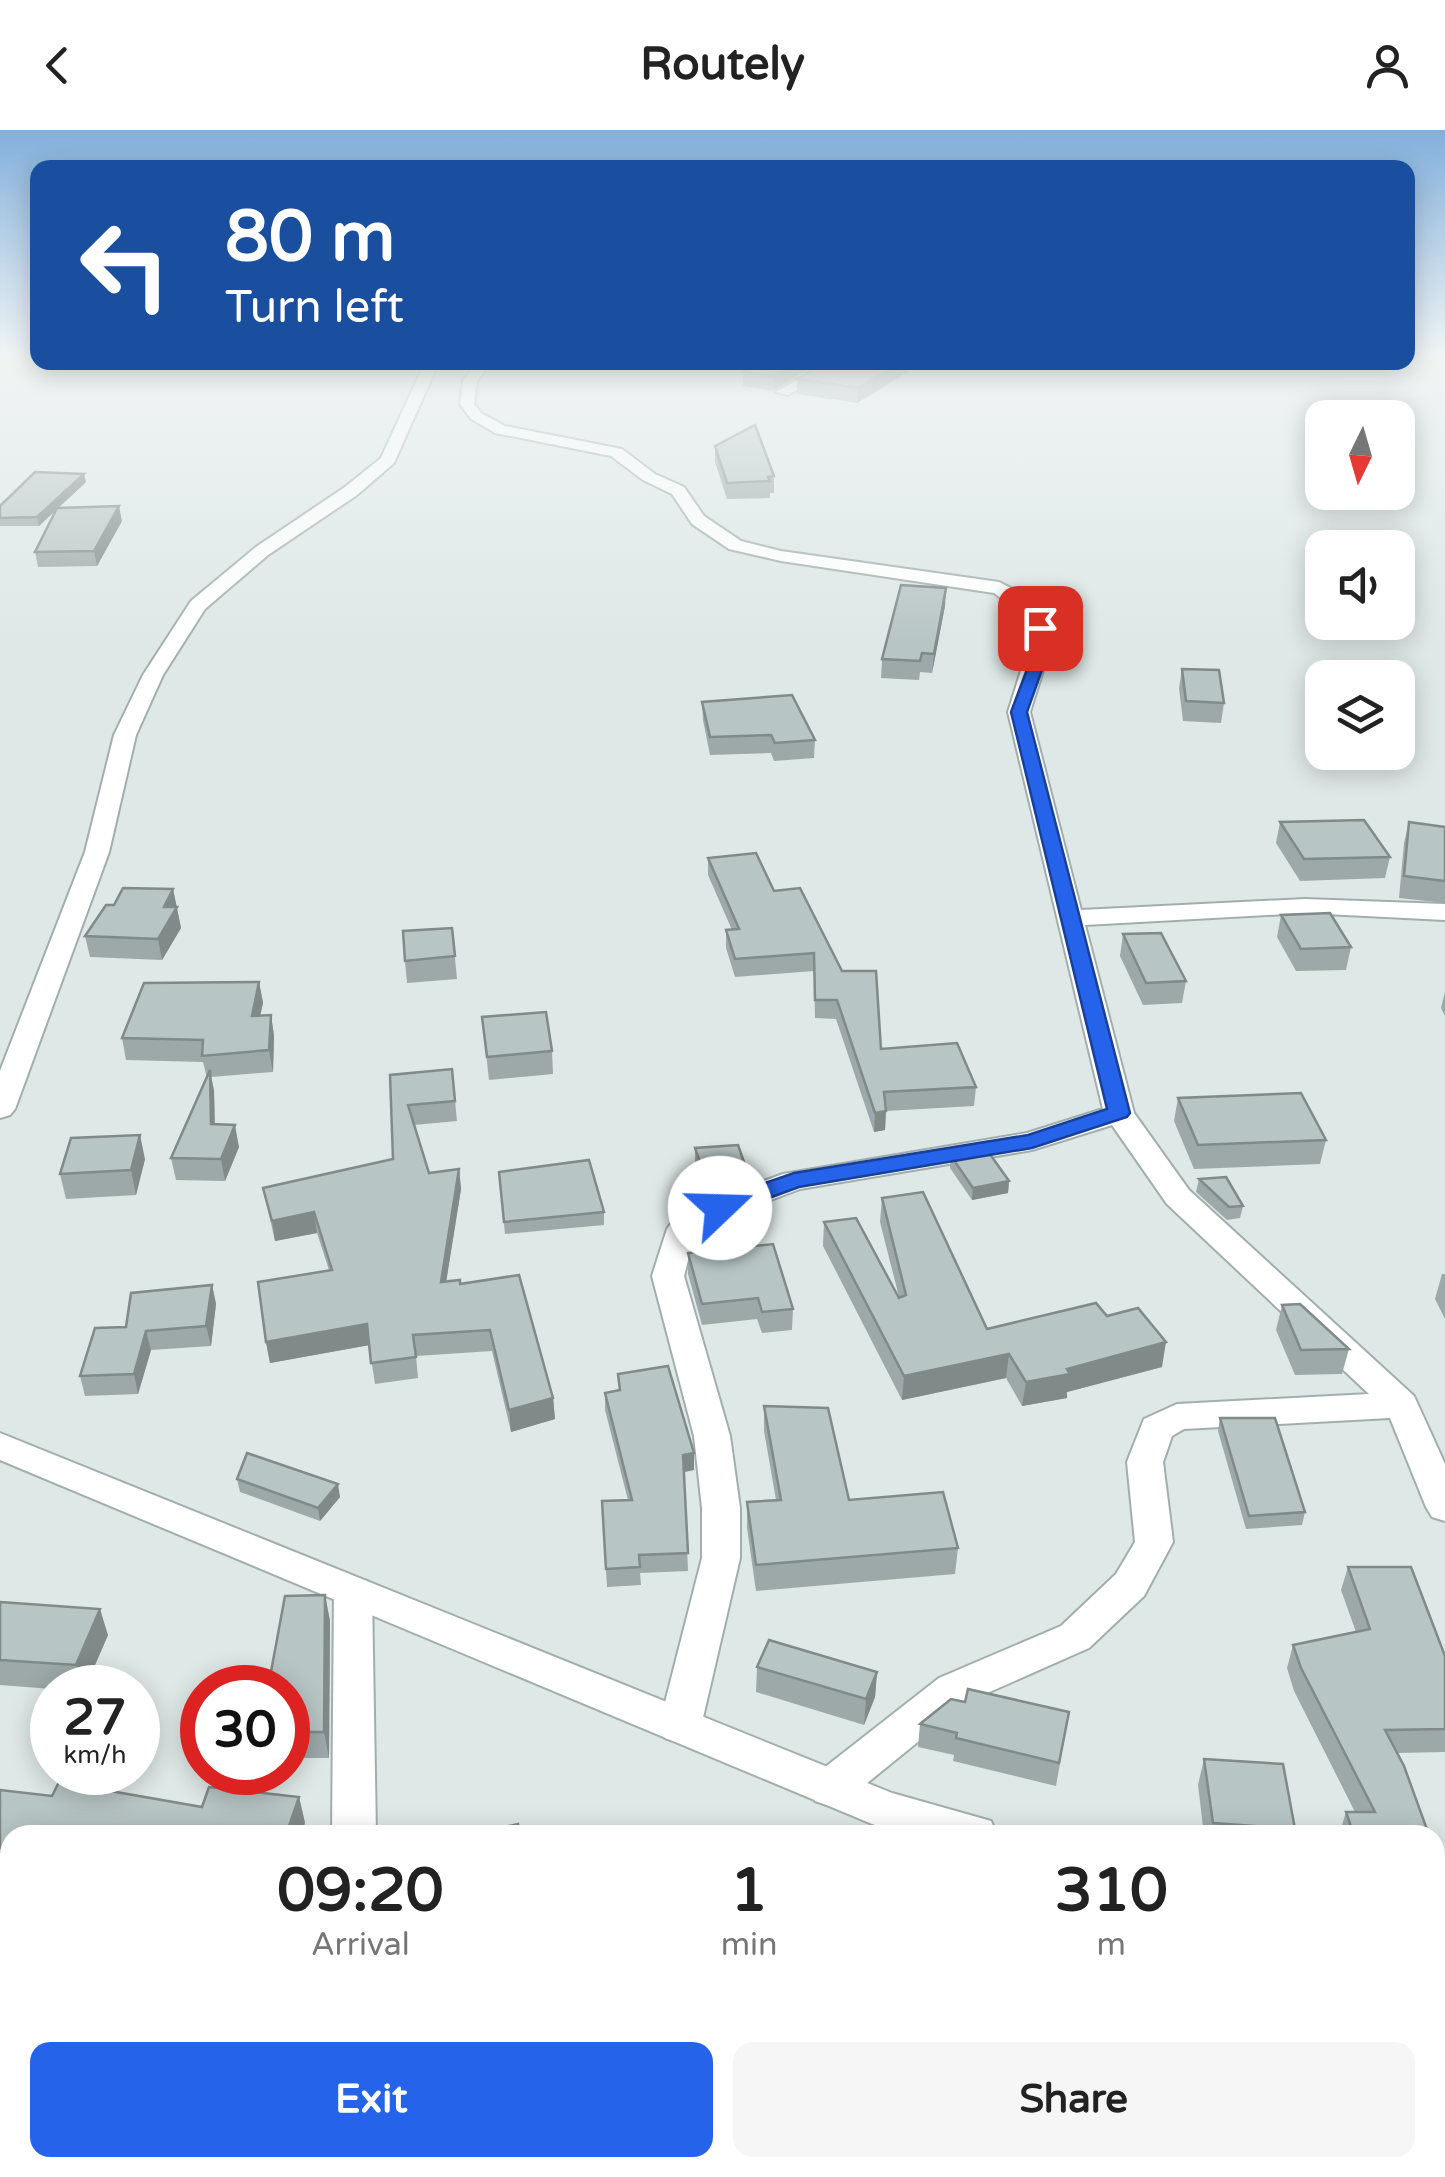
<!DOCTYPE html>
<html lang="en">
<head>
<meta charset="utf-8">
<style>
  :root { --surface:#fff; --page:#f6f6f6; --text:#222; --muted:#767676; --accent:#2563eb }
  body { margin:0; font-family:"Varela Round",sans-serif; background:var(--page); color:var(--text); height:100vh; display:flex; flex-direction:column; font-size:38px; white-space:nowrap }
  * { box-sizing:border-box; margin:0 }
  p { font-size:32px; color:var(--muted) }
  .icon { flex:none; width:55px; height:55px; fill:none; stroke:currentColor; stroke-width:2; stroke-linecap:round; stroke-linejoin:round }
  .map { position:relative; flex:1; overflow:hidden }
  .drawer { position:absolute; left:0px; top:1695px; width:1445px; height:352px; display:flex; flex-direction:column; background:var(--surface); border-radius:30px 30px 0 0; box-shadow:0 5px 25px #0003 }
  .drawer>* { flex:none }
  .top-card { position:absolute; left:30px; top:30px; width:1385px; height:210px; border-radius:20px; box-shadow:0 5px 25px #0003; background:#1a4fa0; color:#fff; overflow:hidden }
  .needle { width:65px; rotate:185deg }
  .fabs { position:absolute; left:1305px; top:270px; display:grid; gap:20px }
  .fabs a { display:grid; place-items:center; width:110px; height:110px; border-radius:20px; background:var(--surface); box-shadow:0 5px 25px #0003; font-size:50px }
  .speed { position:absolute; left:30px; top:1535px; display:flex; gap:20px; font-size:50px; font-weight:700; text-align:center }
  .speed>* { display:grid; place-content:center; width:130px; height:130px; border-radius:50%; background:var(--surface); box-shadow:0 5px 25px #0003; line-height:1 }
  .speed small { font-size:25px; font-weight:400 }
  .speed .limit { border:15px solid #d22; background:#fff; color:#111 }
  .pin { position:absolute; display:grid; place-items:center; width:85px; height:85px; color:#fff; margin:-42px; border-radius:20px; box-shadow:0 5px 15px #0006 }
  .me { position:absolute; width:110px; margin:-55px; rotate:69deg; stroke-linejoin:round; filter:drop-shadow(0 0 8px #0008) }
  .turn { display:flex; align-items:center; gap:35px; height:210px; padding:0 30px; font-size:45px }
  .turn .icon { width:130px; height:130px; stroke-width:2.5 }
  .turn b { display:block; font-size:70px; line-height:85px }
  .eta { display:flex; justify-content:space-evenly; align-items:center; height:170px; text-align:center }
  .eta b { font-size:60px; font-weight:700; line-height:70px }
  .primary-button { display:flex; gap:20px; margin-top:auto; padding:20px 30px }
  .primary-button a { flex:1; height:115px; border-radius:20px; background:var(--accent); color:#fff; font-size:40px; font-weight:700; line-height:115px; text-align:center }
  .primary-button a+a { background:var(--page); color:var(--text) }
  header { display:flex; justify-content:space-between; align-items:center; height:130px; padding:0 30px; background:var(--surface); font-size:45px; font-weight:700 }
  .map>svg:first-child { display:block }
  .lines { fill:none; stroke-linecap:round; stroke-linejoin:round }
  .minor-casing { stroke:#a2aeae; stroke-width:4 }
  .tertiary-casing { stroke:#a2aeae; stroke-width:4 }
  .minor { fill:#fff; fill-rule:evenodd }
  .tertiary { fill:#fff; fill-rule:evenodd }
  .wall { fill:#9da9a9 }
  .shaded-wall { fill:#808a89 }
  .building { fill:#b7c5c4; stroke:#808a89; stroke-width:2.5 }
  .route { fill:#2563eb; stroke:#184099; stroke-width:2.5 }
</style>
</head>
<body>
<header><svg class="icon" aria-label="back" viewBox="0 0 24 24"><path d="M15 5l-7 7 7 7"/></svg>Routely<svg class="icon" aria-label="person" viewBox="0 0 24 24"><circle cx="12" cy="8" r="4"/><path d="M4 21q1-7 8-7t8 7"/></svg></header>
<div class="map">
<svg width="1445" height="2047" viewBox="0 0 1445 2047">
  <rect width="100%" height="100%" fill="#dee8e7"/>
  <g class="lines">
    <g class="minor-casing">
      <g id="minor">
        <path d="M425,232H439L394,333L357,365L268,425L205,479L163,545L136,605L109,722L15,979L10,985L0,988V941L85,722L114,605L143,545L191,471L256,417L345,357L381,328Z"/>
        <path d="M477,232H491L477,251L474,274L481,283L505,296L622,319L655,344L684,357L704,386L741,411L781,421L999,452L1026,466L1048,497L1047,528L1030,582L1081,780L1305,769L1445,774V790L1305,783L1085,795L1134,983L1189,1060L1414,1266L1445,1334V1391L1432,1387L1426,1377L1390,1288L1184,1299L1172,1306L1163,1332L1173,1412L1144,1466L1089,1518L967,1572L845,1671L830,1676L815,1671L809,1658L815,1645L939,1548L1061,1496L1116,1444L1135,1412L1127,1332L1144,1289L1177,1274L1369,1264L1167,1074L1112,995L1032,1020L800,1059L702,1096L694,1107L684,1146L730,1306L740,1378V1428L701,1596L695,1608L680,1613L665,1608L659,1596L702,1428V1378L694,1306L652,1146L667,1099L680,1082L783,1044L1027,1003L1103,979L1008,582L1030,512L1023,485L994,463L781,431L729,419L692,394L672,364L643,350L611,326L495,303L471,289L460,274L463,251Z"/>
        <path d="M827,232H845L788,265L776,262Z"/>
        <path d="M353,1447L367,1451L372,1462L376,1705H332L334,1462L339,1451Z"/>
        <path d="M307,2038H357L355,2047H305Z"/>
      </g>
    </g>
    <g class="tertiary-casing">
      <g id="tertiary">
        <path d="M0,1303L892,1663L991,1691L997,1705H906L872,1694L0,1330Z"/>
        <path d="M1435,1796L1445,1798V1840L1435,1838Z"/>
      </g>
    </g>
    <use href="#minor" class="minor"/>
    <use href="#tertiary" class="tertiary"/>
  </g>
  <g class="wall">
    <path d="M761,232H819L773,261L743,256V242Z"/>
    <path d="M827,232H924L857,273L797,264V249Z"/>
    <path d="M715,316L774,346V363H770V368L727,369L715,332Z"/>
    <path d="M86,352L58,378L122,391L97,436L38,437L35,422L56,380L39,396H0V376Z"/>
    <path d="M945,476L932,543L920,542L919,550L881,548L882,529Z"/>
    <path d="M1182,539L1224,573L1221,593L1183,591L1179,558Z"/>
    <path d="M702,572L815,610L814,628L774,631L771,623L710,625L703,590Z"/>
    <path d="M1280,692L1390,727L1385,748L1300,751L1276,713Z"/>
    <path d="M1409,692L1445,697V773L1399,768L1404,713Z"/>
    <path d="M708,728L774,761L881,919L976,957L974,976L886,981L885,1000L874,1002L836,889L815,888L814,841L735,847L726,818V800H732L708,745Z"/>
    <path d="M173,759L181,798L162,830L90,827L85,806L114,775Z"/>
    <path d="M1281,785L1351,817L1346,840L1296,841L1277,807Z"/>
    <path d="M452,798L457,849L407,853L405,831Z"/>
    <path d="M1123,804L1186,851L1182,873L1143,875L1120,826Z"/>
    <path d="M259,852L263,873L260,886L271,885L274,906L273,942L211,947L214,961L215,994L239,1017L225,1051L176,1050L171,1028L207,948L203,932L126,930L122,908Z"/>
    <path d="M1445,862V886L1441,878Z"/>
    <path d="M482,887L552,921L553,944L489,950Z"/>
    <path d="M452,939L457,991L414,995L429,1043L459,1039L461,1059L446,1151L461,1154L553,1268L555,1289L511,1302L492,1221L416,1226L418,1248L375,1254L369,1215L270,1233L266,1212L329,1140L317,1103L275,1111L263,1058L393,1029L390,945Z"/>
    <path d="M1178,968L1326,1010L1320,1034L1194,1039L1174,991Z"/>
    <path d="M695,1018L747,1053L707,1065L695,1031Z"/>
    <path d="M951,1026L1009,1051L1008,1063L972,1070L950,1038Z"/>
    <path d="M145,1029L136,1065L66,1069L60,1044Z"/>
    <path d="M499,1042L604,1082V1095L505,1104Z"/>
    <path d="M1199,1049L1243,1076L1240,1088L1227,1090L1196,1062Z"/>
    <path d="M882,1068L987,1199L1107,1186L1162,1237L1067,1262V1268L1022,1276L1006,1248L902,1270L823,1116L824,1092L899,1167L880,1092Z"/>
    <path d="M688,1123L793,1179L792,1200L762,1203L757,1189L702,1195L688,1144Z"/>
    <path d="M1442,1144H1445V1189L1435,1169Z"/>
    <path d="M212,1155L216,1174L211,1216L151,1220L138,1264L85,1266L80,1246L126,1197Z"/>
    <path d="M1282,1175L1349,1219L1342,1244L1295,1245L1276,1200Z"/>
    <path d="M618,1244L694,1323V1340L684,1342L688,1441L640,1443L641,1455L607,1457L602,1371L628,1370L605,1280V1263L619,1260Z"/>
    <path d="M764,1276L849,1370L958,1418L955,1444L756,1461L747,1398V1372L776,1370L764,1301Z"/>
    <path d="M1220,1288L1305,1382L1302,1395L1246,1399L1218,1301Z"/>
    <path d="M237,1349L340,1367L320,1391L240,1362Z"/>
    <path d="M1348,1437L1445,1526V1622L1397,1623L1429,1705H1339L1346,1682H1355L1294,1561L1287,1538L1293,1515L1356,1502L1341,1460Z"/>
    <path d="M325,1465L330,1491L329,1628H288V1558Z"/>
    <path d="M0,1472L108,1505L85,1558L52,1559L0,1555Z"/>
    <path d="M757,1537L877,1542L875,1567L864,1595L756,1562Z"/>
    <path d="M965,1572L1069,1582L1056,1656L953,1631L954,1625L918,1617L920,1594Z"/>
    <path d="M1204,1629L1295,1699L1293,1705H1204L1198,1655Z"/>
    <path d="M0,1660L52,1666L202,1677L299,1667L305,1693L300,1705H10V1744L0,1743Z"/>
    <path d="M1435,1825L1445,1826V1896L1435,1895Z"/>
    <path d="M661,2038H913L912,2047H662Z"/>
    <path d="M1400,2038H1435L1445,2047H1404Z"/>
  </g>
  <g class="shaded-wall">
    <path d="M795,232H819L773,261V246Z"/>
    <path d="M900,232H924L857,273L858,258Z"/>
    <path d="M84,344L86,352L39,396L37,387Z"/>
    <path d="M119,376L122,391L97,436L94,421Z"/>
    <path d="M946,458L945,476L932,543L934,524Z"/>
    <path d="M173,759L181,798L162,830L158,809L164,777Z"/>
    <path d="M259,852L263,873L255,908L252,886Z"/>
    <path d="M271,885L274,906L273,942L269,920Z"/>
    <path d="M210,940L214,961L215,1016L211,994Z"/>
    <path d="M886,981L885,1000L874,1002L875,983Z"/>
    <path d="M235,995L239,1017L225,1051L221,1029Z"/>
    <path d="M140,1005L145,1029L136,1065L131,1040Z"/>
    <path d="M459,1039L461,1059L443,1172L441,1152Z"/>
    <path d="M747,1041V1053L707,1065V1053Z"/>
    <path d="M1009,1051L1008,1063L972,1070L973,1058Z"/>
    <path d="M314,1082L317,1103L275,1111L272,1091Z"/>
    <path d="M212,1155L216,1174L211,1216L206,1196Z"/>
    <path d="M367,1194L370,1215L270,1233L266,1212Z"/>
    <path d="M146,1201L151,1220L138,1264L134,1244Z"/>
    <path d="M1166,1212L1162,1237L1067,1262V1268L1022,1276L1026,1252L1067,1239Z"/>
    <path d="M1009,1224L1006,1248L902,1270L904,1246Z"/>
    <path d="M553,1268L555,1289L511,1302L509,1280Z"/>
    <path d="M694,1323V1340L684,1342L683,1325Z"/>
    <path d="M338,1354L340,1367L320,1391L318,1378Z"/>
    <path d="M325,1465L330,1491L329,1628L324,1602Z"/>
    <path d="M100,1479L108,1505L85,1558H83L76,1535Z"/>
    <path d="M877,1542L875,1567L864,1595L866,1569Z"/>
    <path d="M299,1667L305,1693L300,1705H286Z"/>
  </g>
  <g class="building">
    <path d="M761,232H795L773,246L743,242Z"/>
    <path d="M827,232H900L858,258L797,249Z"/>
    <path d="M755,295L774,346L768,347L770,351L727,353L715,316Z"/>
    <path d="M35,342L84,344L37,387L0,388V376Z"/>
    <path d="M119,376L94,421L35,422L57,378Z"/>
    <path d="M901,455L946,458L934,524L922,523L920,531L882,529Z"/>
    <path d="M1182,539L1219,540L1224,573L1186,571Z"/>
    <path d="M792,565L815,610L775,613L771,605L710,607L702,572Z"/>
    <path d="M1364,690L1390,727L1304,729L1280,692Z"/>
    <path d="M1409,692L1445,697V751L1404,746Z"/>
    <path d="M756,723L774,761L800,758L842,841H876L881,919L957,913L976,957L884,962L886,981L875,983L837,870H815L814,823L735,829L726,800L739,799L708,728Z"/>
    <path d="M123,758L173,759L164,777H177L158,809L85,806L106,775H114Z"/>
    <path d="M1330,783L1351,817L1301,819L1281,785Z"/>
    <path d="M452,798L455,826L405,831L403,801Z"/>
    <path d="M1161,803L1186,851L1146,853L1123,804Z"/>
    <path d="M259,852L252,886L271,885L269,920L202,926L203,910L122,908L144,853Z"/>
    <path d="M546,882L552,921L487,927L482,887Z"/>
    <path d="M452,939L455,971L408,975L429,1043L459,1039L441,1152L460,1150V1154L519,1145L553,1268L509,1280L490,1200L413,1205L416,1227L371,1233L367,1194L266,1212L258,1152L332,1140L314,1082L272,1091L263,1058L393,1029L390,945Z"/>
    <path d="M210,940L211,994L235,995L221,1029L171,1028Z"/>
    <path d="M1301,963L1326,1010L1198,1015L1178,968Z"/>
    <path d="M140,1005L131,1040L60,1044L71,1008Z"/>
    <path d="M738,1015L747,1041L707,1053L695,1018Z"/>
    <path d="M987,1020L1009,1051L973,1058L951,1026Z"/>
    <path d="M589,1030L604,1082L504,1092L499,1042Z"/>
    <path d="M1226,1047L1243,1076L1229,1077L1199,1049Z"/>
    <path d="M923,1062L987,1199L1096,1173L1107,1186L1138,1178L1166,1212L1067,1239L1070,1244L1026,1252L1009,1224L904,1246L824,1092L856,1088L899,1168L906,1165L882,1068Z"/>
    <path d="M773,1114L793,1179L762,1182L758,1168L702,1174L688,1123Z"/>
    <path d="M212,1155L206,1196L146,1201L134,1244L80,1246L95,1198L126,1197L131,1163Z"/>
    <path d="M1300,1174L1349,1219L1301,1220L1282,1175Z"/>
    <path d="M668,1236L694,1323L683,1325L688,1423L639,1425L640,1437L606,1439L602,1371L632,1370L605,1263L620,1260L618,1244Z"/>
    <path d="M764,1276L828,1278L849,1370L943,1362L958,1418L756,1435L747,1372L781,1370Z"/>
    <path d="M1220,1288H1275L1305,1382L1249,1386Z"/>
    <path d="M247,1323L338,1354L318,1378L237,1349Z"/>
    <path d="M1348,1437H1411L1445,1526V1599L1385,1600L1404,1636L1429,1705H1354L1346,1682H1375L1301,1538L1293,1515L1370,1499Z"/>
    <path d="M325,1465L324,1602H288V1558H268L285,1466Z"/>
    <path d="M0,1472L100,1479L76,1535L0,1530Z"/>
    <path d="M769,1510L877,1542L866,1569L757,1537Z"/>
    <path d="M968,1559L1069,1582L1059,1633L956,1608L957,1603L920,1594L951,1569L965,1572Z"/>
    <path d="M1204,1629L1283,1634L1295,1699L1213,1693Z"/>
    <path d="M59,1652L202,1677L209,1657L299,1667L286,1705H10V1720L0,1718V1660L52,1666Z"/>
    <path d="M518,1694L520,1705H488L487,1701Z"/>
    <path d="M1435,1825L1445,1826V1870L1435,1869Z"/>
    <path d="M1445,1905V2047H1421L1418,2038H1435V1906Z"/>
    <path d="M191,2038H233L232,2047H113L114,2044Z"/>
    <path d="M663,2038H777L698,2047H664Z"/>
  </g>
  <linearGradient id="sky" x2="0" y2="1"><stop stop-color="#82afdc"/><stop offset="0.44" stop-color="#f0f5f4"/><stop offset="1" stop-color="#f0f5f4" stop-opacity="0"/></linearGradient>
  <rect width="1445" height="514" fill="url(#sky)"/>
  <path class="route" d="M1040,493L1047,498V526L1027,582L1130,983L1127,987L1032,1018L799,1057L728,1083H711L708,1078L711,1072L794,1043L1028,1005L1107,979L1011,582L1032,526V498Z"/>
</svg>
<div class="fabs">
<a><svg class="needle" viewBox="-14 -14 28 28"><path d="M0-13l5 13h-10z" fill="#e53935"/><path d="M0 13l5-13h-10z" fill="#767676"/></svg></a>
<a><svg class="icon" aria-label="sound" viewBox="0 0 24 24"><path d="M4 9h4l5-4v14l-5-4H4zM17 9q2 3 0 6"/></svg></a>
<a><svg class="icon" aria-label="layers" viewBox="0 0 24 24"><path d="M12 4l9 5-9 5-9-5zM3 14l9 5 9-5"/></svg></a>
</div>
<div class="speed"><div>27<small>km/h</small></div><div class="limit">30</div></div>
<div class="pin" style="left:1040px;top:498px;background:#d93025"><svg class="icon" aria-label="arrive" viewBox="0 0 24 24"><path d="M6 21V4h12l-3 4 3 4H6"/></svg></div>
<svg class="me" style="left:720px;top:1078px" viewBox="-20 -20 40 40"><circle r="19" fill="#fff"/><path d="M0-13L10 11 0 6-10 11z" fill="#2563eb"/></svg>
<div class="top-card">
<div class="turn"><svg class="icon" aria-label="left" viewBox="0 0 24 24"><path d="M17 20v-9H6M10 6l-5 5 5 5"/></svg><div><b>80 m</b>Turn left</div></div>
</div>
<section class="drawer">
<div class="eta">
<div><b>09:20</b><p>Arrival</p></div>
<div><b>1</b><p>min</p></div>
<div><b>310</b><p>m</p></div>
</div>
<div class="primary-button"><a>Exit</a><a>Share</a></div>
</section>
</div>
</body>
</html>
